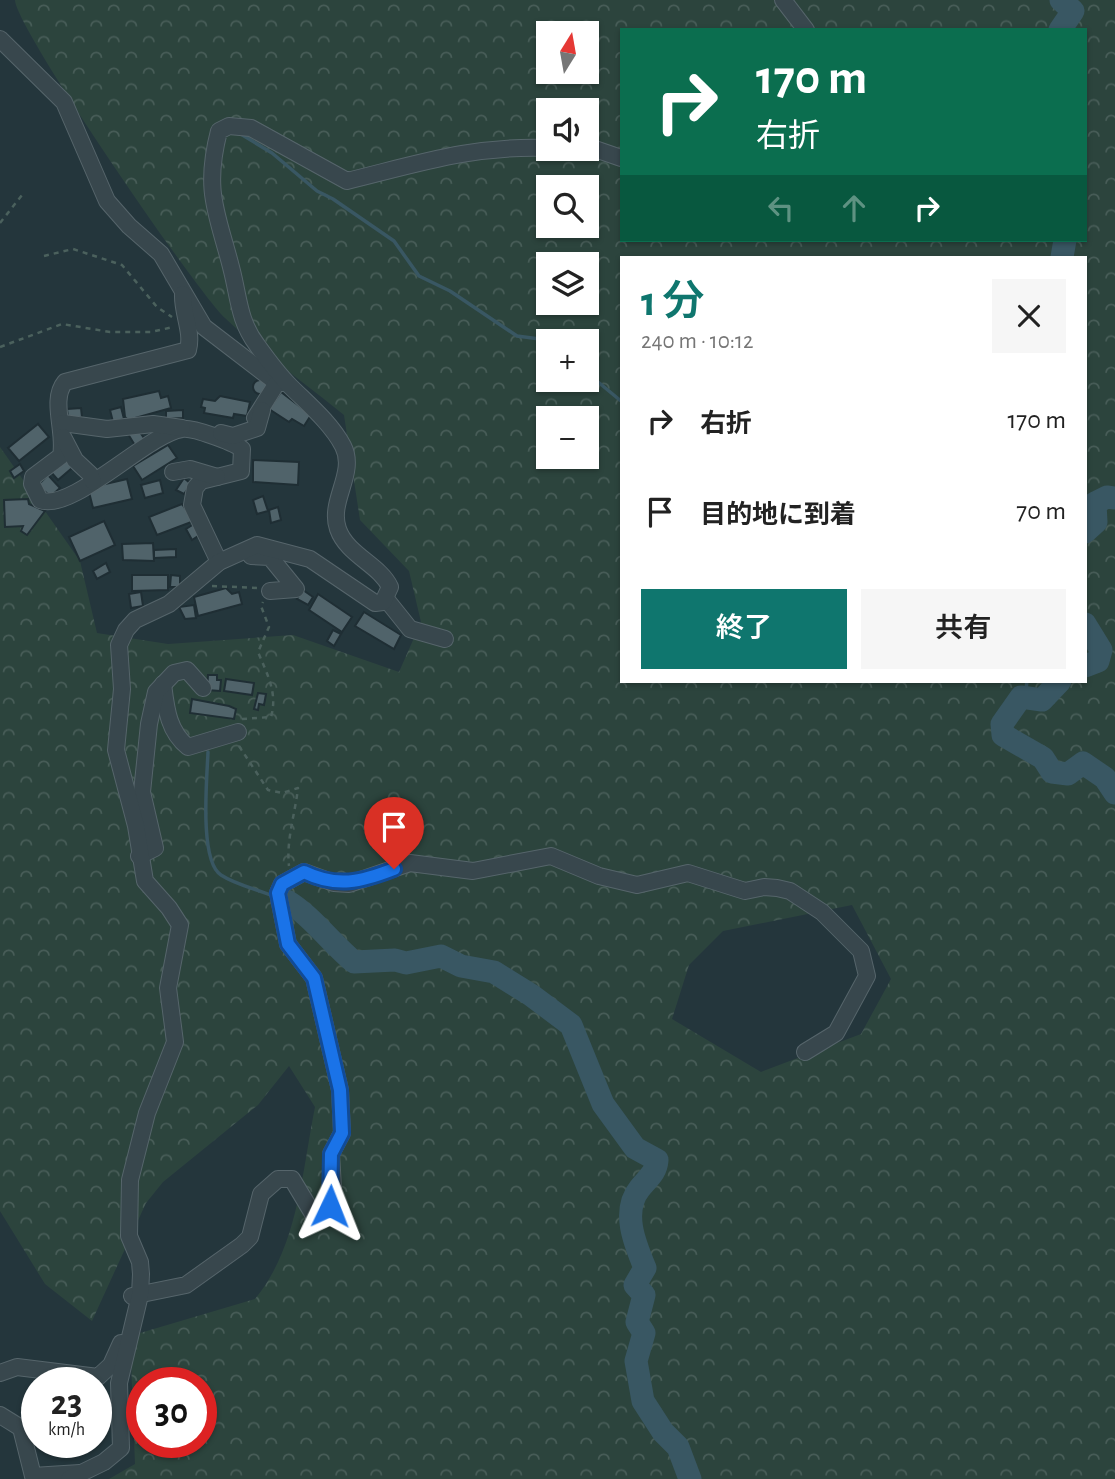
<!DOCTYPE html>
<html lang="ja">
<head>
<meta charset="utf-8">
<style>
  :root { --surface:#fff; --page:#f6f6f6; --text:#222; --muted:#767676; --accent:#0f766e }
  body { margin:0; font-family:"Alegreya Sans","Noto Sans JP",sans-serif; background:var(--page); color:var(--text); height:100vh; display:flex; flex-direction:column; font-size:26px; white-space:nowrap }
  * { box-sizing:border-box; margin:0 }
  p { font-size:23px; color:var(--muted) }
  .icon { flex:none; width:38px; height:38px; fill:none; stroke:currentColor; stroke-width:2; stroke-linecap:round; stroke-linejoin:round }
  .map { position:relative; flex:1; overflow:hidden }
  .side { position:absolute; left:620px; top:256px; width:467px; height:427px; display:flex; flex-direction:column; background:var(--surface); border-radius:0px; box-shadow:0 2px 5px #0004 }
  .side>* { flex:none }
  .guide { position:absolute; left:620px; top:28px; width:467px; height:214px; border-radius:0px; box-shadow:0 2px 5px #0004; background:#0b6e4f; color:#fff; overflow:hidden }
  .needle { width:46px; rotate:11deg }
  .tools { position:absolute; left:536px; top:21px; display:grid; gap:14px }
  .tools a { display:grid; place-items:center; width:63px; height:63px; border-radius:0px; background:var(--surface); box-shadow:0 2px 5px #0004; font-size:35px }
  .speed { position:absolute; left:21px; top:1367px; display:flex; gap:14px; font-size:35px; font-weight:700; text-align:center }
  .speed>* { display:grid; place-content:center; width:91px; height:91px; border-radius:50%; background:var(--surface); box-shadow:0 2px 5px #0004; line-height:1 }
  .speed small { font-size:18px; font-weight:400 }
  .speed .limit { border:10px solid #d22; background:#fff; color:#111 }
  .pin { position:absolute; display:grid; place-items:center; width:60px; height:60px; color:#fff; margin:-72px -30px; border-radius:50% 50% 50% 0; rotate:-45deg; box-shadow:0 0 7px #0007 }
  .pin .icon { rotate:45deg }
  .me { position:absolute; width:77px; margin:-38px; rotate:2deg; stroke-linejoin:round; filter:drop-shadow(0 0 5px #0008) }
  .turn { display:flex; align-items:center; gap:24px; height:147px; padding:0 21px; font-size:32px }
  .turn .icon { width:91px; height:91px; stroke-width:2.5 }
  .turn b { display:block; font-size:49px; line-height:60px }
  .lanes { display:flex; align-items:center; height:66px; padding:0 21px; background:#0003; justify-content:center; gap:35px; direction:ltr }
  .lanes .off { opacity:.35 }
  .round { display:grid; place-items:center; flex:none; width:74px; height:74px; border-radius:0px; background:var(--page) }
  .headline { display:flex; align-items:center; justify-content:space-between; height:119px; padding:0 21px }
  h1 { font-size:42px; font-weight:600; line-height:52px; color:var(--accent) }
  .primary-button { display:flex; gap:14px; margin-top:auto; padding:14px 21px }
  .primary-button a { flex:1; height:80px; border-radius:0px; background:var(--accent); color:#fff; font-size:28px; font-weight:600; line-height:80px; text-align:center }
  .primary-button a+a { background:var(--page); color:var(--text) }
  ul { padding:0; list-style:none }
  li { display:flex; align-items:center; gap:21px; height:91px; padding:0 21px }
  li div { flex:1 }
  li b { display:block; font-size:26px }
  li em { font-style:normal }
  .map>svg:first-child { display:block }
  .forest { fill:url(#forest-crowns); fill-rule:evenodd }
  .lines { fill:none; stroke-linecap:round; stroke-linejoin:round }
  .stream { stroke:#395763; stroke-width:3.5 }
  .river { stroke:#395763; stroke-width:23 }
  .building { fill:#50636a; stroke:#1f2e34; stroke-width:2 }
  .minor-casing { stroke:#56656b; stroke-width:18 }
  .path { stroke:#4b615d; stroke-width:2.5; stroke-dasharray:5 5; stroke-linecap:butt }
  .minor { stroke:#38474d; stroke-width:16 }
  .route-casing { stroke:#114b97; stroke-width:18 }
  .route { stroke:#1a73e8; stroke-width:12 }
</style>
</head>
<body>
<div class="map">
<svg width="1115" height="1479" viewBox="0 0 1115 1479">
  <defs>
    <pattern id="forest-crowns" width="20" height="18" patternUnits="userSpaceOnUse" patternTransform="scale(1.75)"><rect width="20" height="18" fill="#2c443d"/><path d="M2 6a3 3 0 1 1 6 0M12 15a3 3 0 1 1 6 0" fill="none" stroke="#485d58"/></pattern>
  </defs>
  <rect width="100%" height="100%" fill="#24363c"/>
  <path class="forest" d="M15,0H1115V1479H109L135,1464L130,1336L255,1299C298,1247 302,1172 315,1107L289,1066L258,1105L163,1182L146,1203L92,1321L45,1284L0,1211V447L80,561L97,633L168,644L293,635L399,672L421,622L409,571L360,520L344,415C305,383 262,353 225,318C196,291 15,27 15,0ZM621,30H1085V240H621ZM548,33H586V72H548ZM548,110H586V149H548ZM548,187H586V226H548ZM621,257H1085V681H621ZM548,264H586V303H548ZM548,341H586V380H548ZM548,418H586V457H548ZM852,905L891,979L861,1034L761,1072L672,1019L689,965L723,931ZM142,1382H201V1442H142Z"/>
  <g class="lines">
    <g class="stream">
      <path d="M239,133L272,153L317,191L333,199L394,241L419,276L450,291L517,336L555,341"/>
      <path d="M586,372L621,401"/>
      <path d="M1025,698L1027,681"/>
      <path d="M208,752C207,778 199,861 221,875C236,885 257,889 273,896"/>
    </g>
    <g class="river">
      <path d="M1060,30L1073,11L1061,0"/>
      <path d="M1062,257L1065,240"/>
      <path d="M1085,532L1096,522L1095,503L1107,497L1115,498"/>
      <path d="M1085,624L1101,650L1098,661L1085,666"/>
      <path d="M1060,681L1042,700L1021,697L1002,724L1003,735L1043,758L1052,772L1068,774L1083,763L1105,778L1115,793"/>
      <path d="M287,901C313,917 330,942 354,962L395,960L406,963L441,956L461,966L494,972L531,995L571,1025L603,1104L635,1148L657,1160C656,1173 648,1178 640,1188C621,1211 635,1244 645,1268L635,1285L644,1295L637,1322L644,1333L636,1361L643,1401L663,1432L678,1447L690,1479"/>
    </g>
  </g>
  <g class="building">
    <circle cx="260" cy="387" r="7"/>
    <path d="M159,391L161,398L168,396L171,408L128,420L125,417L123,399Z"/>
    <path d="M281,392L311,415L304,426L292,419L289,422L269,409Z"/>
    <path d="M220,396L250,402L247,416L234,414L233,418L204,413L205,408L201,407L203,399L215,401Z"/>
    <path d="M121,407L124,419L113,422L110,410Z"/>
    <path d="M81,408L82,417L68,418L67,409Z"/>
    <path d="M183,410V418L166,419V411Z"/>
    <path d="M38,424L49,437L19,461L8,448Z"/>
    <path d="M137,428L146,441L136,447L128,434Z"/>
    <path d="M168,445L177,458L142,480L133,466Z"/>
    <path d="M65,459L72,468L58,480L50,471Z"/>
    <path d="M253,460L299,462L298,485L253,482Z"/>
    <path d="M20,464L24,471L14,478L10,471Z"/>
    <path d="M48,475L60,488L51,496L37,486Z"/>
    <path d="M184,478L191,484L184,494L176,490Z"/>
    <path d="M127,479L132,499L93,508L88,488Z"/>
    <path d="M160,480L163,493L145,498L141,485Z"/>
    <path d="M263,496L268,511L257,514L253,500Z"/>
    <path d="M28,499L29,504L45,511L27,535L21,531L23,526L5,527L4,500Z"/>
    <path d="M182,504L194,521L157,535L149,517Z"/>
    <path d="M278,507L281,520L271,523L269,510Z"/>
    <path d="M104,521L115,545L80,561L69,537Z"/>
    <path d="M194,524L201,534L192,540L186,529Z"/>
    <path d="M153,543L154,561L123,560L122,544Z"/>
    <path d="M176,549V557L154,558V550Z"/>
    <path d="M106,563L110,572L97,579L93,571Z"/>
    <path d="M132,575H168V590L132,591Z"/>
    <path d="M171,575L180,576V587H170Z"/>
    <path d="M226,588L232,594L239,592L242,604L198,616L194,597Z"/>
    <path d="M303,590L313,597L308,605L297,599Z"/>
    <path d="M141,592L143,606L131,608L129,594Z"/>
    <path d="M318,594L352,617L342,632L309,610Z"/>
    <path d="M194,605L196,618L185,619L179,607Z"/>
    <path d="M364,612L401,635L394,649L355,626Z"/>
    <path d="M333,630L341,634L334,646L327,641Z"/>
    <path d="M208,675H217V680H221L220,691L207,690Z"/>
    <path d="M226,679L254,683L252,695L224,691Z"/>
    <path d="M258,693L266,694L264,705L259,704L258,710L254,709Z"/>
    <path d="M192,699L229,706L236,709L234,719L190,713Z"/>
  </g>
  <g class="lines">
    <g class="minor-casing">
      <g id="minor">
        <path d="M783,0L806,30"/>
        <path d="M0,39L64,102L107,201L129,226L161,254L204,327L277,383H283"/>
        <path d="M579,149H595L621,158"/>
        <path d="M183,294C182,313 193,332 188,350L65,382C50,400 66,432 61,456L33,477L32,484L40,500C72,513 147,434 182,429C192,427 233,442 242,449L241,471L201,481L195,488L192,505L219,562"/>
        <path d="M255,418L277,383"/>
        <path d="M63,423L107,429L153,424L182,428"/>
        <path d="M221,433L233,436L257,428L262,410"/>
        <path d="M63,437L75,460L90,474L93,482"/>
        <path d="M173,472L190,469L217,477"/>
        <path d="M251,556L270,557L296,589L270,591"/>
        <path d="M386,599L410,629L445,639"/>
        <path d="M163,684C166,708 168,731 188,747L238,732"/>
        <path d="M139,856L155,848L142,792L149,724L156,692L174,673L187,670L203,688"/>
        <path d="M132,1296L186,1285L242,1245L250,1237L261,1194L278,1179H292L316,1219L322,1220L328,1213L333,1187L331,1154L342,1133L340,1090L314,978L288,944L278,893L282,884L304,872L334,883L349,884L410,863L473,871L551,856L599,876L637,885L688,873L745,891L764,887L777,888L790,891L822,912L861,951L867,976L836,1033L805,1052"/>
        <path d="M0,1373L17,1367L98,1377L111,1365L121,1343"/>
        <path d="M0,1415L21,1428L33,1476L80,1473"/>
        <path d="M69,1479L104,1462L121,1448L119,1383L140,1295L141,1274L140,1262L129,1236L130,1180L147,1113L175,1042L168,988L180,925L169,908L145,881L136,826L116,750L122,689L119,645L126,630L135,620L169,604L219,562L257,545L310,559L375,603L383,602L390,587C380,565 347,555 338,529C328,501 357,473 343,446C331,423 308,404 290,386C279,375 267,359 257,345C239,321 239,299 232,271C218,214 203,193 219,131L229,126L251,128L347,181C417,164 474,145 548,148"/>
      </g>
    </g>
    <g class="path">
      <path d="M0,223L22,195"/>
      <path d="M44,256L73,249L122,265L157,307L172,317"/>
      <path d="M0,347L62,324L110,332H151L173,327"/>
      <path d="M212,586L258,588"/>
      <path d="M242,719L271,717C278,693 267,674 258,652L269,627L261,606L263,602"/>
      <path d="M239,746L268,790L282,793L298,788C295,814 286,841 289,866"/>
    </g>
    <use href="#minor" class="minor"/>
  </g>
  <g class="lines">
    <g class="route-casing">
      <path id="route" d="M330,1206L331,1154L342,1133L340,1090L314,978L288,944L278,893L282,884L304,872C337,888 361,882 394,869"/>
    </g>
    <use href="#route" class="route"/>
  </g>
</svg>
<div class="tools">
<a><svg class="needle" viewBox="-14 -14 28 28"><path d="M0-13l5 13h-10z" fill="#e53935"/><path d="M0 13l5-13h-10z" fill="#767676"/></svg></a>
<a><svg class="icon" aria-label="sound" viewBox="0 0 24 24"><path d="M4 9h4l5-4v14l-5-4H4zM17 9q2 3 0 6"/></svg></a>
<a><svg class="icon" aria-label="search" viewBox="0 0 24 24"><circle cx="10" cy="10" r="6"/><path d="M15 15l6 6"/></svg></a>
<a><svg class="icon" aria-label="layers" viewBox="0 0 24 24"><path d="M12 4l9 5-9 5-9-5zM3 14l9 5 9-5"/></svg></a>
<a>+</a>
<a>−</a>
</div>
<div class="speed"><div>23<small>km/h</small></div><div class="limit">30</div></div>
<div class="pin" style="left:394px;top:869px;background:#d93025"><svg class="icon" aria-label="arrive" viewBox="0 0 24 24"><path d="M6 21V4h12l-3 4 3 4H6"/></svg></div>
<svg class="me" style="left:330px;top:1206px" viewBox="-20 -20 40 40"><path d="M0-17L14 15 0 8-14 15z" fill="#1a73e8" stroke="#fff" stroke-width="4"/></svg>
<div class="guide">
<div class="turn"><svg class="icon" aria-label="right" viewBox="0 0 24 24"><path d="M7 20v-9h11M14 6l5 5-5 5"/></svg><div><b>170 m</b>右折</div></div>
<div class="lanes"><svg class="icon off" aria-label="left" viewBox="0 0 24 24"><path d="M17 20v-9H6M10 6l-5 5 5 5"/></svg><svg class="icon off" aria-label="ahead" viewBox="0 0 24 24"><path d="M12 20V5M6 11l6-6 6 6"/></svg><svg class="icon" aria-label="right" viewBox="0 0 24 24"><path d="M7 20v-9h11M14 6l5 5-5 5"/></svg></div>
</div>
<section class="side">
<div class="headline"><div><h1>1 分</h1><p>240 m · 10:12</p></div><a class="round"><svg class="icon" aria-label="close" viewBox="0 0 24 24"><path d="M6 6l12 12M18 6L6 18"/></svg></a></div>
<ul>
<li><svg class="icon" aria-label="right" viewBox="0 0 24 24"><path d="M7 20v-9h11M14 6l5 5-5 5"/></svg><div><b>右折</b></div><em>170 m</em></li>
<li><svg class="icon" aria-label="arrive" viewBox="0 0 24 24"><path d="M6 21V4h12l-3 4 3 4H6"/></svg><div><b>目的地に到着</b></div><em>70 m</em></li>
</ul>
<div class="primary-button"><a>終了</a><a>共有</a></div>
</section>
</div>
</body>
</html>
